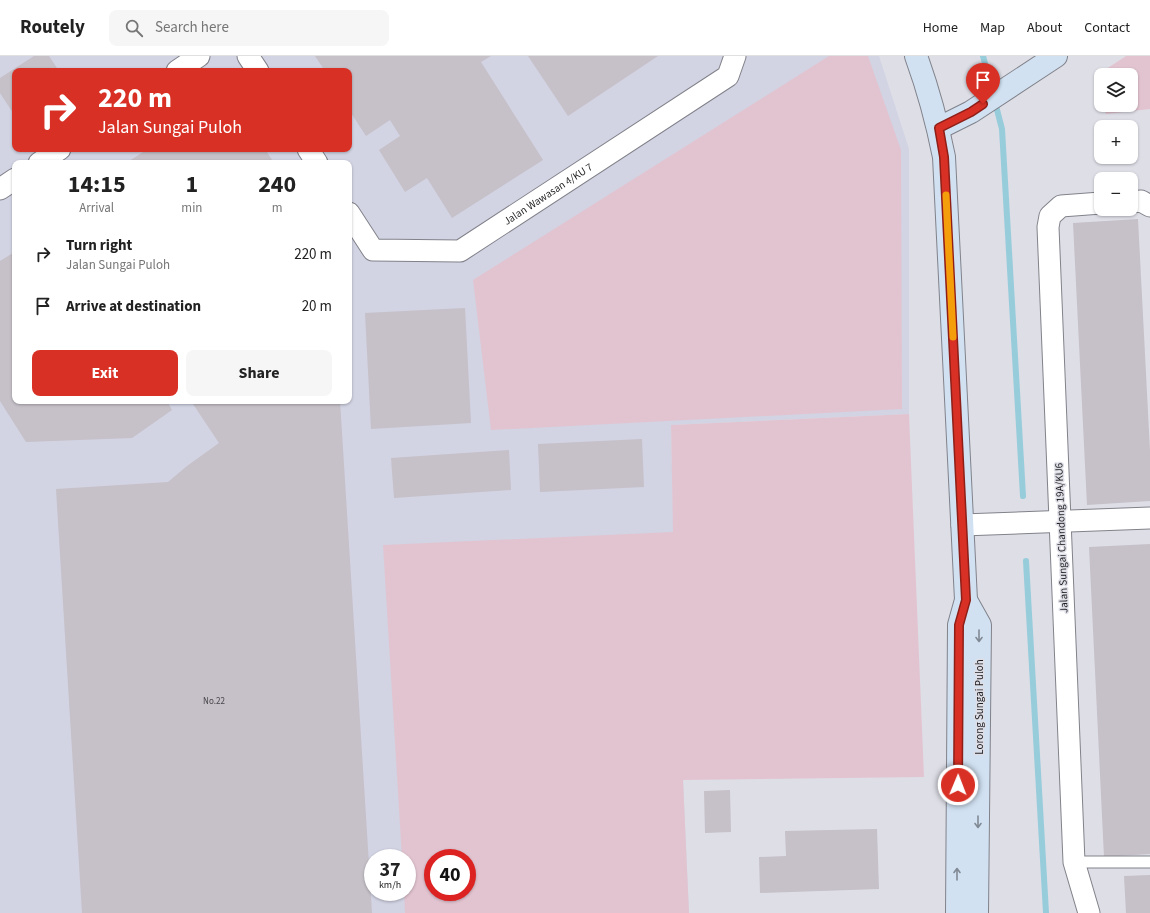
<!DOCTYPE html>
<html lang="en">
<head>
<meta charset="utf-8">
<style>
  :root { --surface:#fff; --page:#f6f6f6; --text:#222; --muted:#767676; --line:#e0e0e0; --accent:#d93025 }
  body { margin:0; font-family:"Source Sans 3",sans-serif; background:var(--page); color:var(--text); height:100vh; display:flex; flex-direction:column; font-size:15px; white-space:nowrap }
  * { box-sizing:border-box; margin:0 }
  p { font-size:13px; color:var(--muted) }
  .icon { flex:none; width:22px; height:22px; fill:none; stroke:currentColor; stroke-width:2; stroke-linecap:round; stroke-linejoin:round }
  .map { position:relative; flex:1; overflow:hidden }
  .sheet { position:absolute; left:12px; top:104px; width:340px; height:244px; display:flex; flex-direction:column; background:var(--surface); border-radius:8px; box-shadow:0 1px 3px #0004 }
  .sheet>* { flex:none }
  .guide { position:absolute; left:12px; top:12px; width:340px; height:84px; border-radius:8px; box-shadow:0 1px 3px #0004; background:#d93025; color:#fff; overflow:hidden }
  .fabs { position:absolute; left:1094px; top:12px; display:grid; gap:8px }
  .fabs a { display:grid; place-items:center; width:44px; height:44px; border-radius:8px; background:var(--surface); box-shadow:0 1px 3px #0004; font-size:20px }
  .speed { position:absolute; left:364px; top:793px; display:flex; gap:8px; font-size:20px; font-weight:700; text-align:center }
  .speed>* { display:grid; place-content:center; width:52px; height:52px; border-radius:50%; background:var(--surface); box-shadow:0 1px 3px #0004; line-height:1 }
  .speed small { font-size:10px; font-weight:400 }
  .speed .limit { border:6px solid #d22; background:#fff; color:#111 }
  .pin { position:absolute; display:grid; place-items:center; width:34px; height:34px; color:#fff; margin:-41px -17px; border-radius:50% 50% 50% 0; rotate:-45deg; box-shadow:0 0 4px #0007 }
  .pin .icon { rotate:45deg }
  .me { position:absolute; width:44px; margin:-22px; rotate:1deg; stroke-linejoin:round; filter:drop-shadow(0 0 3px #0008) }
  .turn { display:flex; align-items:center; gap:14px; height:84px; padding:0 20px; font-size:18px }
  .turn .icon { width:52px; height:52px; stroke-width:2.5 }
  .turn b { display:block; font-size:28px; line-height:34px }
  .eta { display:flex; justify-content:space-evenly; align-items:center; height:68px; text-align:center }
  .eta b { font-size:24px; font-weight:700; line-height:28px }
  .button { display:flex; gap:8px; margin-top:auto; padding:8px 20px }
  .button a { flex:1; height:46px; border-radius:8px; background:var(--accent); color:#fff; font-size:16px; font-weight:700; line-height:46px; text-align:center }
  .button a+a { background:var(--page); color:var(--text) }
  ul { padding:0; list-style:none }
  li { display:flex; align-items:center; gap:12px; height:52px; padding:0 20px }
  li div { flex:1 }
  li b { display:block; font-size:15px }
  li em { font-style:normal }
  header { display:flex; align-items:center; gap:24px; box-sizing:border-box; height:56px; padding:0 20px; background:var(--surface); border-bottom:1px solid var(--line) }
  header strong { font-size:19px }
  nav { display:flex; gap:22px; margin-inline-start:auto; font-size:14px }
  .search { width:280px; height:36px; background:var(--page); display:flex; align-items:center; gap:10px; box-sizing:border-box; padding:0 14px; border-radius:8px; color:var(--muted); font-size:15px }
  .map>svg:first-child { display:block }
  .built { fill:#d2d3e3; fill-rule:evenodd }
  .green { fill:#e2c4d0; fill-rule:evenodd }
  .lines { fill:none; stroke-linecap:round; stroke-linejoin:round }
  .stream { stroke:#97ccdb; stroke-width:6 }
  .building { fill:#c6c0c8 }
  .lane-casing { stroke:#81828a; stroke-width:13 }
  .street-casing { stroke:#81828a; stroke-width:23 }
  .secondary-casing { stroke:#81828a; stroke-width:24 }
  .lane { stroke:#fff; stroke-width:11 }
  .street { stroke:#fff; stroke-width:21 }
  .secondary { stroke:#d1e1f2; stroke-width:22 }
  .oneway { stroke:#818a94 }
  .route-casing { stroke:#8d1f18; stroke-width:10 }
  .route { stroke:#d93025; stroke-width:7 }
  .slow { stroke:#f59e0b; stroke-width:7 }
  .labels { text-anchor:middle; stroke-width:3; stroke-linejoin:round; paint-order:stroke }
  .number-label { font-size:9px; fill:#49474c }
  .street-label { font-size:11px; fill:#1f1f22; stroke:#dedee7 }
</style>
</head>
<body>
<header>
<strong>Routely</strong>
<div class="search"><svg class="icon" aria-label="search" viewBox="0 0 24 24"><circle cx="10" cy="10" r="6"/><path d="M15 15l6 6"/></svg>Search here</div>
<nav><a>Home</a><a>Map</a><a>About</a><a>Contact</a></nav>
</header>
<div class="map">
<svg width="1150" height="857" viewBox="0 0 1150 857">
  <rect width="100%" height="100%" fill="#dedee7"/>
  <path class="built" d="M0,0H879L909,93V358L671,369L675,545L689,857H0ZM15,15H349V93H15ZM15,107H349V345H15ZM373,802H407V836H373ZM433,802H467V836H433Z"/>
  <g class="green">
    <path d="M829,0H868L901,94L902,353L491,374L473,224Z"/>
    <path d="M1126,0H1150V53L1106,58L1103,49H1131V19H1101V42L1094,21Z"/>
    <path d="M909,358L924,721L683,724L689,857H405L404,836H407V802H402L383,489L673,476L671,369ZM433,802H467V836H433Z"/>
  </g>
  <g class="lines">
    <g class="stream">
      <path d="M983,0L993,37"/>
      <path d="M995,46L1002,73L1023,440"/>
      <path d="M1026,505L1046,857"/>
    </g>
  </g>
  <g class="building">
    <path d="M34,0H49L59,15H15V60L0,37V22Z"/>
    <path d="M315,0H491L481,6L543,104L452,162L427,122L405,136L379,94L400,80L390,64L366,80L349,54V15H325Z"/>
    <path d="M528,0H658L568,60Z"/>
    <path d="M148,93H265L274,107H126Z"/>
    <path d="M1138,163L1150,395V445L1087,449L1073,167Z"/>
    <path d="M13,197L15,200V345H167L172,354L132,382L26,386L0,345V205Z"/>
    <path d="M465,252L471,367L371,373L365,257Z"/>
    <path d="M191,345H340L372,857H82L56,433L168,426L187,410L219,387Z"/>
    <path d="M642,383L644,431L540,436L538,388Z"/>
    <path d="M509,394L511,434L394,442L391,402Z"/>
    <path d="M1150,488V798L1104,801L1089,491Z"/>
    <path d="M730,734L731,776L705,777L704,735Z"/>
    <path d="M877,773L879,833L760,837L759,801L786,800L785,775Z"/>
    <path d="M1150,819V857H1126L1124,820Z"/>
  </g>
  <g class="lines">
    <g class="lane-casing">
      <path id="lane" d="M1074,806H1150"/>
    </g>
    <g class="street-casing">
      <g id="street">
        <path d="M248,0L258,15"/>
        <path d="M177,15L199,0"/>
        <path d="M308,93L317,107"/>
        <path d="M39,107L60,93"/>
        <path d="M0,133L15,123"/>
        <path d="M1131,146L1141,145L1150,150"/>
        <path id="s1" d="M349,157L373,194L460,195L728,20L735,0"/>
        <path d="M962,469L1150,462"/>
        <path d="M1089,857L1074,806L1048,171L1050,160L1061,150L1101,147"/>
      </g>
    </g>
    <g class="secondary-casing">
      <g id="secondary">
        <path d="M916,0C928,33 937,66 944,101L966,544L959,569L957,857"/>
        <path d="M939,72L971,56L1056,0"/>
        <path d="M966,544L980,569L977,857"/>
      </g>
    </g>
    <use href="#lane" class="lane"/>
    <use href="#street" class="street"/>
    <use href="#secondary" class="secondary"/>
  </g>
  <defs><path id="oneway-shaft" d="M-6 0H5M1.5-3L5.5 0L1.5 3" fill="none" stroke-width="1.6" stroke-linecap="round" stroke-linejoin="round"/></defs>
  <g class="oneway">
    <use href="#oneway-shaft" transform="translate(979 580) rotate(90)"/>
    <use href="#oneway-shaft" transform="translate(978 766) rotate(90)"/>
    <use href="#oneway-shaft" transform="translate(957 818) rotate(-90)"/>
  </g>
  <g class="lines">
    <g class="route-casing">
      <path id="route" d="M958,729L959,569L966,544L944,101L939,72L971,56L983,48"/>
    </g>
    <use href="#route" class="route"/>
    <path class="slow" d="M946,139L953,281"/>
  </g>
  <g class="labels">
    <g class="number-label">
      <text x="214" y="648">No.22</text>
    </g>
    <g class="street-label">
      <text dy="4" stroke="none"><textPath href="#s1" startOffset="236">Jalan Wawasan 4/KU 7</textPath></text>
      <text transform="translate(1061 482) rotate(-92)" y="4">Jalan Sungai Chandong 19A/KU6</text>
      <text transform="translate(979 651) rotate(-90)" y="4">Lorong Sungai Puloh</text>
    </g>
  </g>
</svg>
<div class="fabs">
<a><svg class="icon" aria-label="layers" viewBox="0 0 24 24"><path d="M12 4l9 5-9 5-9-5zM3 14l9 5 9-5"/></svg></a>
<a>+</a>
<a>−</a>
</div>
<div class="speed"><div>37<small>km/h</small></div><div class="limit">40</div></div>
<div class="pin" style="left:983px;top:48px;background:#d93025"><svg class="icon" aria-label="arrive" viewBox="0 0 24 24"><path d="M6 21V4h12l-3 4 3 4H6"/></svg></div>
<svg class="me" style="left:958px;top:729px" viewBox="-20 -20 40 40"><circle r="17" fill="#d93025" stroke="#fff" stroke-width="3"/><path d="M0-11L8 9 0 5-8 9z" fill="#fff"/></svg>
<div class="guide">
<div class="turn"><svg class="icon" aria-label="right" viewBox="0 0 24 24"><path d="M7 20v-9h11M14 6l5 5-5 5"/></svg><div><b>220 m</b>Jalan Sungai Puloh</div></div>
</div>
<section class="sheet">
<div class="eta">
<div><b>14:15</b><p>Arrival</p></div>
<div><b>1</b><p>min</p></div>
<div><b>240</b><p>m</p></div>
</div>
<ul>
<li><svg class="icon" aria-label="right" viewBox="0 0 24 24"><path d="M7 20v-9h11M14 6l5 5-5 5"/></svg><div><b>Turn right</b><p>Jalan Sungai Puloh</p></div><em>220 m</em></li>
<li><svg class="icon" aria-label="arrive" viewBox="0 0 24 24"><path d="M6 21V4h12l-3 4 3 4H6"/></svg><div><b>Arrive at destination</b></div><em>20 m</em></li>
</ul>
<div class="button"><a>Exit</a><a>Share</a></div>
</section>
</div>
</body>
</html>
